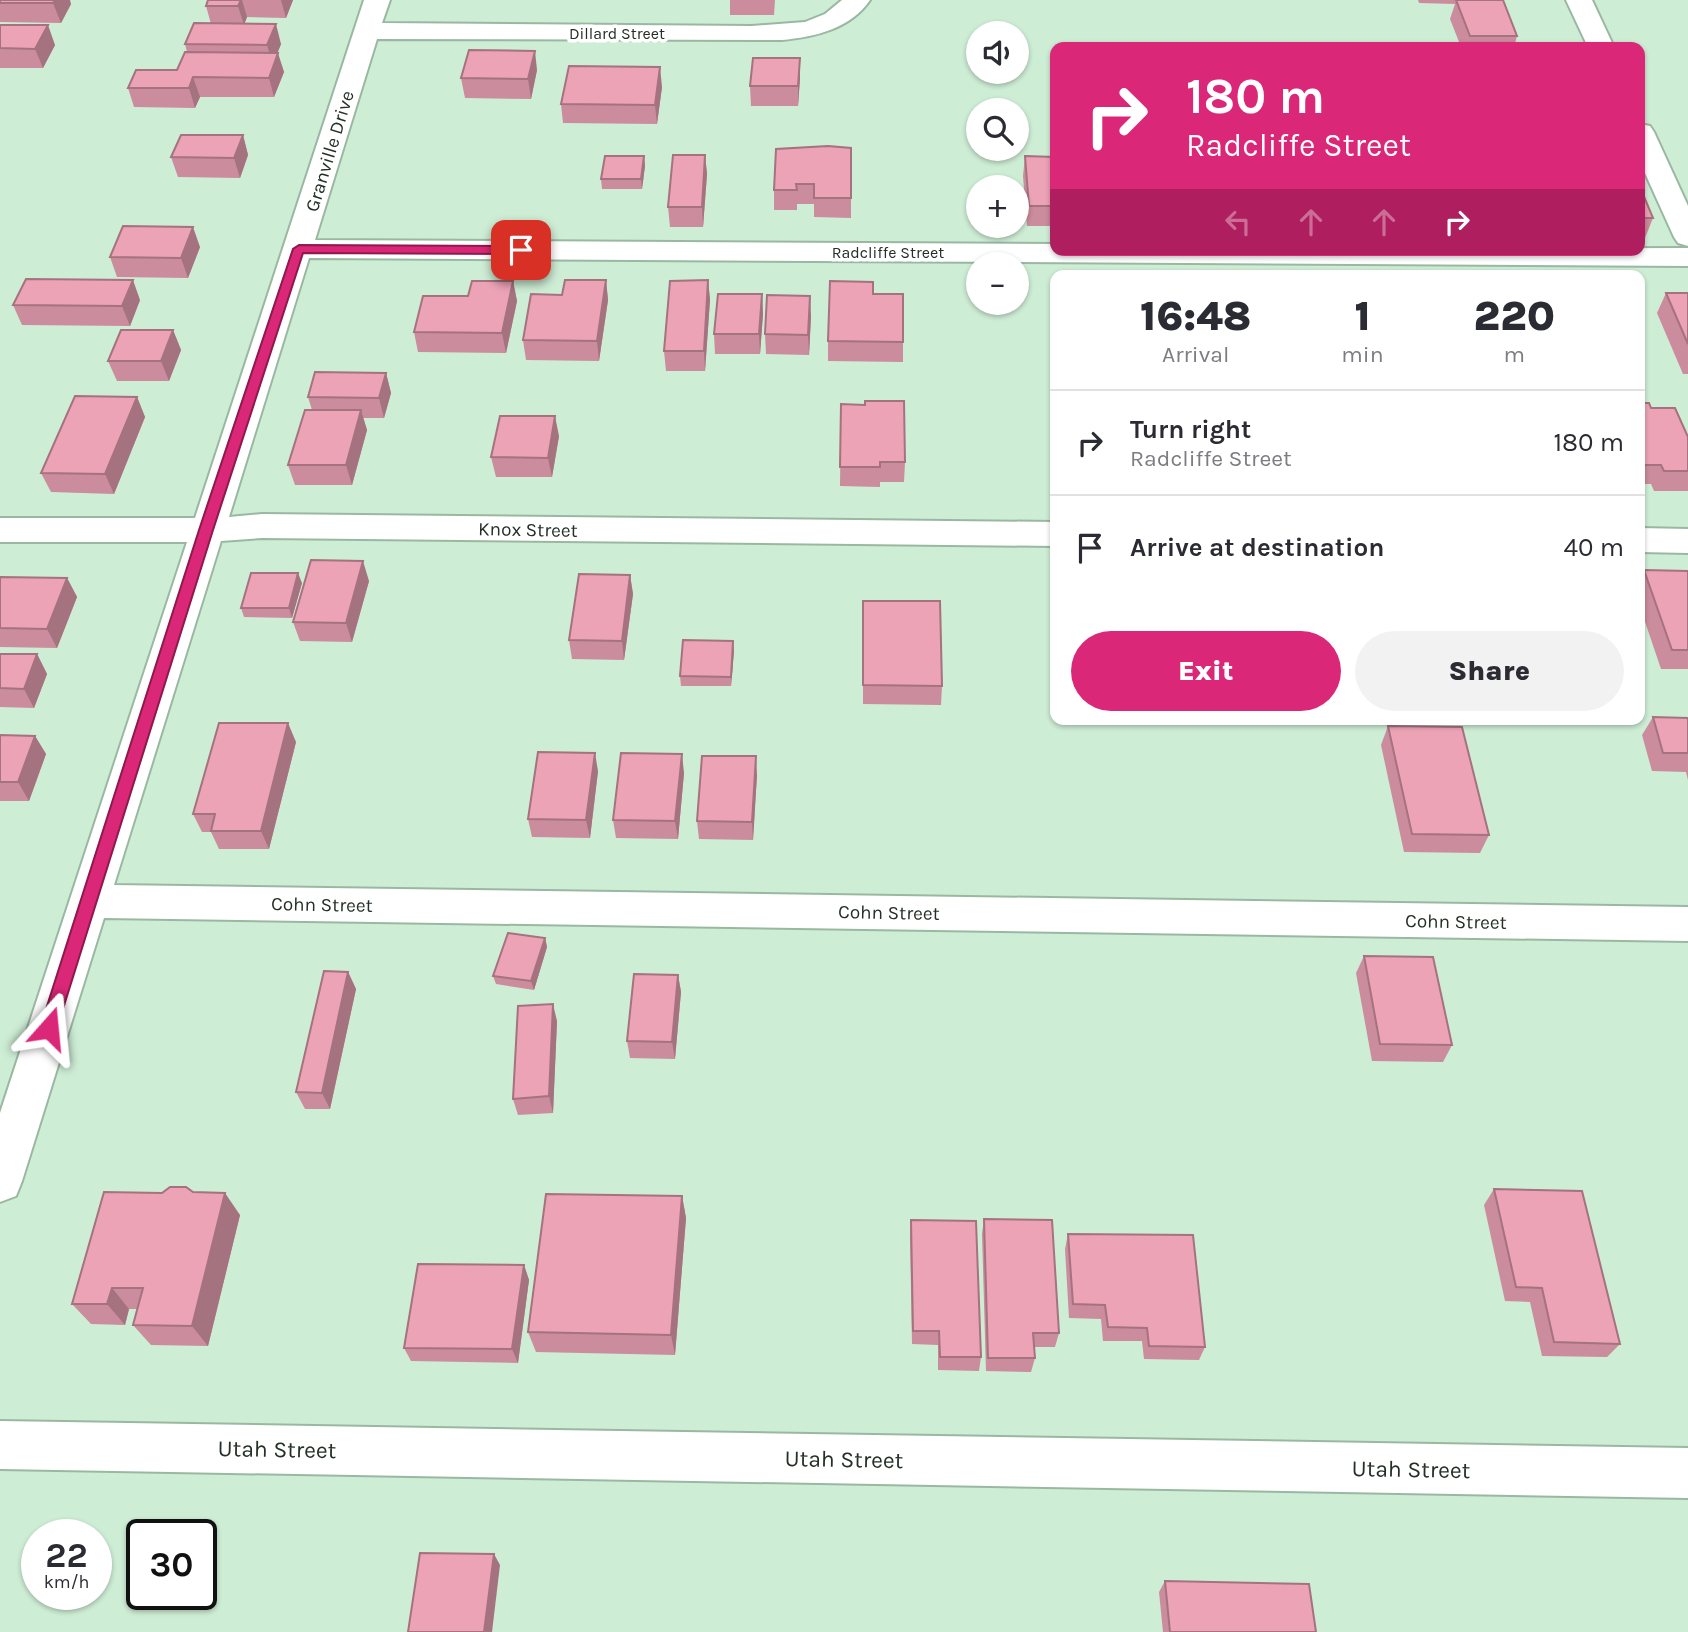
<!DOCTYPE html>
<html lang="en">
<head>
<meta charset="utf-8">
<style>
  :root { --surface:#fff; --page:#f2f2f3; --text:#2b2b33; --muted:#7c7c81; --line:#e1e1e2; --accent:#db2777 }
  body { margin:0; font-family:Karla,sans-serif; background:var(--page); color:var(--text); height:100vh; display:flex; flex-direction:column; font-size:26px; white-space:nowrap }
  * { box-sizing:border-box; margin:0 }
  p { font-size:23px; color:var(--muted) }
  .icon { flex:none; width:38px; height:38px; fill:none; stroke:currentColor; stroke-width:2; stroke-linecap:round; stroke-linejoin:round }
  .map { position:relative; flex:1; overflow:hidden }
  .details { position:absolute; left:1050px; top:270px; width:595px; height:455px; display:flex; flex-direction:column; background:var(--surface); border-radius:14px; box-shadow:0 2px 5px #0004 }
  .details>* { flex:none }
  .guide { position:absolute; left:1050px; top:42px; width:595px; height:214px; border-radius:14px; box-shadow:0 2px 5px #0004; background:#db2777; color:#fff; overflow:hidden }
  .buttons { position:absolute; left:966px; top:21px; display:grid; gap:14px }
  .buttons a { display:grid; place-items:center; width:63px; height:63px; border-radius:50%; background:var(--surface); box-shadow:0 2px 5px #0004; font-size:35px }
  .speed { position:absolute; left:21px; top:1519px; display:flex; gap:14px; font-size:35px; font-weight:700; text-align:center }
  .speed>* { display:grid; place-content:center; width:91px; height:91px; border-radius:50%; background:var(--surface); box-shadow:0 2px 5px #0004; line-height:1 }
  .speed small { font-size:18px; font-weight:400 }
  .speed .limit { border:4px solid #111; border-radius:10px; background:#fff; color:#111 }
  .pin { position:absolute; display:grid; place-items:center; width:60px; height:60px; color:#fff; margin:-30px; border-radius:14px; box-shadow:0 4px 10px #0006 }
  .me { position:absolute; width:77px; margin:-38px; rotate:18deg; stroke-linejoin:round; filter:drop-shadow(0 0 5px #0008) }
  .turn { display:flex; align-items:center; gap:24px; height:147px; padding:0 21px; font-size:32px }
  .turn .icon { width:91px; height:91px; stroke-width:2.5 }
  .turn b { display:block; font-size:49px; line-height:60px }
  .lanes { display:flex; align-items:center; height:66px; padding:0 21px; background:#0003; justify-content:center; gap:35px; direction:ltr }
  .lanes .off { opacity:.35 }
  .eta { display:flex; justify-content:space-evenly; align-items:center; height:119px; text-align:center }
  .eta b { font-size:42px; font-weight:800; line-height:49px }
  .action { display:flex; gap:14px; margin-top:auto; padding:14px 21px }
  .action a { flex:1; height:80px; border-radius:42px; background:var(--accent); color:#fff; font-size:28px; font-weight:800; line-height:80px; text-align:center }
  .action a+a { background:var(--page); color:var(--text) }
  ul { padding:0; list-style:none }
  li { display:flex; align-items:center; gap:21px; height:105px; padding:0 21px; border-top:2px solid var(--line) }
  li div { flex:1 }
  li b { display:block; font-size:26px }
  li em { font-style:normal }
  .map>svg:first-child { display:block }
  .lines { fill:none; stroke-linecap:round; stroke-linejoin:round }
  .minor-casing { stroke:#9ab8a1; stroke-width:4 }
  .minor { fill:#fff; fill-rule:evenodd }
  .wall { fill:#cb8c9d }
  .shaded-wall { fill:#a5727f }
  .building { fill:#eca3b6; stroke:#a5727f; stroke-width:2 }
  .route { fill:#db2777; stroke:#8e194d; stroke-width:2 }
  .labels { text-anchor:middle; stroke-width:7; stroke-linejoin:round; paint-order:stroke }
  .far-street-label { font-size:16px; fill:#243027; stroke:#fff }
  .street-label { font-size:19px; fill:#243027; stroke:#fff }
  .near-street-label { font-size:23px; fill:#243027; stroke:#fff }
</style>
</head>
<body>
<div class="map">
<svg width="1688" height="1632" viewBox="0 0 1688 1632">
  <rect width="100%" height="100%" fill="#ceedd5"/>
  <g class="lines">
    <g class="minor-casing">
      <g id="minor">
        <path d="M364,0H390L382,23L752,26L805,22L825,14L842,0H870C850,29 815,37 782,40L377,39L315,240L1055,244V250L1688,248V266L309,258L229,517L262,514L1055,522V546L262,538L221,541L114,885L1688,907V941L104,918L22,1181L16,1196L0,1202V1113L187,542H0V518H195Z"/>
        <path d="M1566,0H1592L1614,47H1588Z"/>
        <path d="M1640,124L1650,126L1654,132L1688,206V246L1678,243L1674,237L1640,162Z"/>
        <path d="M1640,528L1688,529V553L1640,552Z"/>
        <path d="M0,1421L1688,1448V1498L0,1469Z"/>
      </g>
    </g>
    <use href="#minor" class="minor"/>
  </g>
  <g class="wall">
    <path d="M0,0L71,4L61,23L0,22Z"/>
    <path d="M208,0H293L286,18L247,17L244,24L281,44L277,53L284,72L274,97H200L195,108L134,107L128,88L177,70L187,52L185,44L211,24L206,6Z"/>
    <path d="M730,0H775L774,15H730Z"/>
    <path d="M1418,0H1503L1517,36L1514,47H1461L1450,19L1455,4L1419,3Z"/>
    <path d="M0,25L55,45L43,68H0Z"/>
    <path d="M800,58V78L798,106H751L750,86Z"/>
    <path d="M537,70L531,99L465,98L461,78Z"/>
    <path d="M662,87L657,124L563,123L561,104Z"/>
    <path d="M243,135L248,155L240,178L178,177L171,157Z"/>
    <path d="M851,148V218L814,217V204H797V210H774V190Z"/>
    <path d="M705,155L707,174L703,227H670L668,207Z"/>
    <path d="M644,156L645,166L642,189H602L601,179Z"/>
    <path d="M1025,156L1055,157V226H1027L1023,176Z"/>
    <path d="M1640,187L1653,218L1645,238H1640Z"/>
    <path d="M200,247L188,278L117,277L110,257Z"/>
    <path d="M606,280L608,300L599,361L526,360L523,340L562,295Z"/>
    <path d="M708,280L710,300L705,371H666L664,351Z"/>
    <path d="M513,281L517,301L506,353L418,352L414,332L468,296Z"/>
    <path d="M1666,293H1688V374H1683L1657,313Z"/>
    <path d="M762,294L763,314L760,354H715L714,334Z"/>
    <path d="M140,300L130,326L22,325L13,305Z"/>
    <path d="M811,316L809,355L766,354L765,334Z"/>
    <path d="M173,330L181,350L169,381H117L108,361Z"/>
    <path d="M828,341L903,342V362L828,361Z"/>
    <path d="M386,373L391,393L384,418H363L367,430L352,485H295L288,465L312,410L308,397Z"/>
    <path d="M137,397L145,417L114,494L51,492L41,473Z"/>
    <path d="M1640,403L1651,408L1688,437V491H1654L1651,484H1640Z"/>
    <path d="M841,404L905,462L904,482H880V487L840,486Z"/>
    <path d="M559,436L552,477H496L491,457Z"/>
    <path d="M1644,570L1688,571V669H1661L1640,607V578Z"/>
    <path d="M630,575L633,594L624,660L572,659L569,640Z"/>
    <path d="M0,577L67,578L77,597L57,648L0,647Z"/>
    <path d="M369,581L352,642L300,641L293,622Z"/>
    <path d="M302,583L292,618L244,617L241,608Z"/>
    <path d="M863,601L942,686L941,705L863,704Z"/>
    <path d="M733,641L734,651L731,686H681L680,676Z"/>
    <path d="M0,654H37L47,674L34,708L0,707Z"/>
    <path d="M1653,717L1688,718V780L1686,772L1652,771L1642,735Z"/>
    <path d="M1388,726L1489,835L1480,853L1404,852L1381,745Z"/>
    <path d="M0,735L35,736L46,754L29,801H0Z"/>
    <path d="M296,742L269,849H219L211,832H202L193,814Z"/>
    <path d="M598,771L590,838L532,837L528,819Z"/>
    <path d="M684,773L678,839L616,838L613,820Z"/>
    <path d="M757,775L753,840L699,839L697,821Z"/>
    <path d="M545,938L547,947L534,990L496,984L493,976Z"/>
    <path d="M1364,956L1452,1045L1443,1062L1372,1061L1356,973Z"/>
    <path d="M348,972L356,989L330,1109H305L296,1092Z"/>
    <path d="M678,975L681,992L675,1059L630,1058L627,1041Z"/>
    <path d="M557,1021L553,1113L518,1115L513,1099Z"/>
    <path d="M1494,1189L1620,1344L1607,1357L1542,1356L1530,1302L1505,1301L1484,1205Z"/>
    <path d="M193,1192L240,1215L208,1346L151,1345L133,1325L138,1309H129L125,1325L91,1324L72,1304L162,1193Z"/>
    <path d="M682,1196L686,1218L675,1355L536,1352L528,1332Z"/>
    <path d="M984,1219L1059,1333L1055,1347H1034L1035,1358L1031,1372L986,1371L982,1234Z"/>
    <path d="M911,1220L981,1357L979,1371L938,1370V1345L912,1344L910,1235Z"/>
    <path d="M1068,1234L1205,1347L1199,1360L1144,1359L1142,1341H1103L1101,1319L1069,1318L1065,1249Z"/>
    <path d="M524,1265L529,1280L518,1363L411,1361L404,1348Z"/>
    <path d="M1165,1581L1316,1632H1163L1159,1592Z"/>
  </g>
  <g class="shaded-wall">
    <path d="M55,0H70L71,4L61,23L53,3Z"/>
    <path d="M241,0H242L247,17L244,25L238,6Z"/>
    <path d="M281,0H293L286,18Z"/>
    <path d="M276,24L281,44L273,65L267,45Z"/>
    <path d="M48,25L55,45L43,68L35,49Z"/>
    <path d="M535,51L537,70L531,99L528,79Z"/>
    <path d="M278,53L284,72L274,97L269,78Z"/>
    <path d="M800,58V78L798,106V86Z"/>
    <path d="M660,67L662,87L657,124L655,105Z"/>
    <path d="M193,77L200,97L195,108L189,88Z"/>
    <path d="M243,135L248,155L240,178L234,158Z"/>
    <path d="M705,155L707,174L703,227L702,207Z"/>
    <path d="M644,156L645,166L642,189L641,179Z"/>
    <path d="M193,227L200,247L188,278L181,258Z"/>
    <path d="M133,280L140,300L130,326L122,306Z"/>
    <path d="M606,280L608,300L599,361L597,341Z"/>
    <path d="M708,280L710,300L705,371L704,351Z"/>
    <path d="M513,281L517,301L506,353L502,333Z"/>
    <path d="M762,294L763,314L760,354L759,334Z"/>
    <path d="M810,296L811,316L809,355L808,335Z"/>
    <path d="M173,330L181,350L169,381L161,361Z"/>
    <path d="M386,373L391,393L384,418L379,398Z"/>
    <path d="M137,397L145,417L114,494L105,474Z"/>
    <path d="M361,410L367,430L352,485L346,465Z"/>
    <path d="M555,416L559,436L552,477L548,458Z"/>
    <path d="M363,561L369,581L352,642L346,623Z"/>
    <path d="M298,573L302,583L292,618L289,608Z"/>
    <path d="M630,575L633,594L624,660L622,641Z"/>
    <path d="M67,578L77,597L57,648L47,629Z"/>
    <path d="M733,641L734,651L731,686V677Z"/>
    <path d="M37,654L47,674L34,708L24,689Z"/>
    <path d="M288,723L296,742L269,849L261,831Z"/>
    <path d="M35,736L46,754L29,801L18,782Z"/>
    <path d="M595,753L598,771L590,838L586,820Z"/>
    <path d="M682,754L684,773L678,839L675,821Z"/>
    <path d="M756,756L757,775L753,840L752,822Z"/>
    <path d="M545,938L547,947L534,990L531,981Z"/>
    <path d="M348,972L356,989L330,1109L322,1093Z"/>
    <path d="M678,975L681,992L675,1059L672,1042Z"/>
    <path d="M553,1004L557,1021L553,1113L549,1096Z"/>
    <path d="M225,1193L240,1215L208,1346L192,1326Z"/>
    <path d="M682,1196L686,1218L675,1355L671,1335Z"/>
    <path d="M524,1265L529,1280L518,1363L512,1349Z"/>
    <path d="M112,1288L129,1309L125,1325L107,1304Z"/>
    <path d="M494,1554L500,1565L492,1632H484Z"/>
  </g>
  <g class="building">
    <path d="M0,0H55L53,3H0Z"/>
    <path d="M208,0H241L238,6H206Z"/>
    <path d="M1456,0H1503L1517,36H1470Z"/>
    <path d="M194,23L276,24L267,45L185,44Z"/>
    <path d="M0,25H48L35,49L0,48Z"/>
    <path d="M469,50L535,51L528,79L461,78Z"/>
    <path d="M185,52L278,53L269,78L193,77L189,88H128L136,70H177Z"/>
    <path d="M753,58H800L798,86H750Z"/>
    <path d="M569,66L660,67L655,105L561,104Z"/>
    <path d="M181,135H243L234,158L171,157Z"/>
    <path d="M828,146L851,148V198H814V184H796L797,190H774L776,149Z"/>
    <path d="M673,155H705L702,207H668Z"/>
    <path d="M605,156H644L641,179H601Z"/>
    <path d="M1025,156L1055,157V206H1029Z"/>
    <path d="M1640,187L1653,218H1640Z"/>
    <path d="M123,226L193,227L181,258L110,257Z"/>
    <path d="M26,279L133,280L122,306L13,305Z"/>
    <path d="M565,280H606L597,341L523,340L531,294L562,295Z"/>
    <path d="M708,280L704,351H664L670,281Z"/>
    <path d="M472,281H513L502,333L414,332L423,296H468Z"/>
    <path d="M830,281L873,282V294H903V342L828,341Z"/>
    <path d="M1666,293H1688V344Z"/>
    <path d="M718,294H762L759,334H714Z"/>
    <path d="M767,295L810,296L808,335L765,334Z"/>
    <path d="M121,330H173L161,361H108Z"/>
    <path d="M315,372L386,373L379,398L308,397Z"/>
    <path d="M75,396L137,397L105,474L41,473Z"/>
    <path d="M865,401H904L905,462H880V467H840L841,404L865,405Z"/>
    <path d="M1640,403H1649L1651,408H1675L1688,437V471H1664L1661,465H1640Z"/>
    <path d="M305,410H361L346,465H288Z"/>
    <path d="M500,416H555L548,458L491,457Z"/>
    <path d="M311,560L363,561L346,623L293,622Z"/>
    <path d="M1644,570L1688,571V650H1672Z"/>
    <path d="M251,573H298L289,608H241Z"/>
    <path d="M579,574L630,575L622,641L569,640Z"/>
    <path d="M0,577L67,578L47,629L0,628Z"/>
    <path d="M863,601H940L942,686L863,685Z"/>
    <path d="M683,640L733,641L731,677L680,676Z"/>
    <path d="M0,654H37L24,689L0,688Z"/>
    <path d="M1653,717L1688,718V753H1663Z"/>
    <path d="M219,723H288L261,831H211L215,814H193Z"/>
    <path d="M1388,726L1462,727L1489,835L1412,834Z"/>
    <path d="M0,735L35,736L18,782H0Z"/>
    <path d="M538,752L595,753L586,820L528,819Z"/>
    <path d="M621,753L682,754L675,821L613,820Z"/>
    <path d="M702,756H756L752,822L697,821Z"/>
    <path d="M508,933L545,938L531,981L493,976Z"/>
    <path d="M1364,956L1433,957L1452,1045L1380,1044Z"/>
    <path d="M324,971L348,972L322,1093L296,1092Z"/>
    <path d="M634,974L678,975L672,1042L627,1041Z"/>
    <path d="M553,1004L549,1096L513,1099L518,1006Z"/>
    <path d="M170,1187H186L193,1192L225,1193L192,1326L133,1325L143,1288H112L107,1304H72L104,1192L162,1193Z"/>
    <path d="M1494,1189L1582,1191L1620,1344L1554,1342L1542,1288L1516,1287Z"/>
    <path d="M546,1194L682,1196L671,1335L528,1332Z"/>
    <path d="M984,1219L1052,1220L1059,1333H1033L1035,1358H988Z"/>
    <path d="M911,1220L976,1221L981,1357H940L939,1331H913Z"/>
    <path d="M1068,1234L1193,1235L1205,1347L1149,1346L1147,1328L1108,1327L1105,1305L1073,1304Z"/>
    <path d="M418,1264L524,1265L512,1349L404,1348Z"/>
    <path d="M420,1553L494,1554L484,1632H408Z"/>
    <path d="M1165,1581L1309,1584L1316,1632H1170Z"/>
  </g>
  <path class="route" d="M299,245L521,246L527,250L521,254L303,253L213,530L57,1028L55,1034L49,1036L43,1034L40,1028L199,530L293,249Z"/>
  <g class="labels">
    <g class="far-street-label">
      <text x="617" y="39">Dillard Street</text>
      <text x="888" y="258">Radcliffe Street</text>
    </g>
    <g class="street-label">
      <text transform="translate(329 151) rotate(-73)" y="7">Granville Drive</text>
      <text transform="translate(528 529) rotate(1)" y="7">Knox Street</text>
      <text transform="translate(322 904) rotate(1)" y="7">Cohn Street</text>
      <text transform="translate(889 912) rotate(1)" y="7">Cohn Street</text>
      <text transform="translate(1456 921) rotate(1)" y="7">Cohn Street</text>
    </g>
    <g class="near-street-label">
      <text transform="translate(277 1449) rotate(1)" y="8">Utah Street</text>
      <text transform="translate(844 1459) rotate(1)" y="8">Utah Street</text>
      <text transform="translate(1411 1469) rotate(1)" y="8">Utah Street</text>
    </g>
  </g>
</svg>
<div class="buttons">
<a><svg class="icon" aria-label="sound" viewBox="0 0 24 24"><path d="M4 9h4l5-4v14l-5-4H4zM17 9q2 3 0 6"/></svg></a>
<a><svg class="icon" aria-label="search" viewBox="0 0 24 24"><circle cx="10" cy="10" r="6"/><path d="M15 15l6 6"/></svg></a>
<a>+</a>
<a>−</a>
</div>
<div class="speed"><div>22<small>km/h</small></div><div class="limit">30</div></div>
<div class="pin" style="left:521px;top:250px;background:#d93025"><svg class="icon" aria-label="arrive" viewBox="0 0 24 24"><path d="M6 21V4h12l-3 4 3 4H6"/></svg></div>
<svg class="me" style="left:49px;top:1028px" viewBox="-20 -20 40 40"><path d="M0-17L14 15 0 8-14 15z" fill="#db2777" stroke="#fff" stroke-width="4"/></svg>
<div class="guide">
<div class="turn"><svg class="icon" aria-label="right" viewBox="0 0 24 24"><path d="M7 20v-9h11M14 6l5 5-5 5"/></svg><div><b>180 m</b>Radcliffe Street</div></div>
<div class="lanes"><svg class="icon off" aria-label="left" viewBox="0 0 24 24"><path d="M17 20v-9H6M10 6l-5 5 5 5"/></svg><svg class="icon off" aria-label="ahead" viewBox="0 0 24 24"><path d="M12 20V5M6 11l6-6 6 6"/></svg><svg class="icon off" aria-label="ahead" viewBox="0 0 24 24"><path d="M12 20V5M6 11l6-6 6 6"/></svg><svg class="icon" aria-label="right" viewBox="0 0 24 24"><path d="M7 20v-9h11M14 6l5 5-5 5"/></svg></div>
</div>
<section class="details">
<div class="eta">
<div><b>16:48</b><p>Arrival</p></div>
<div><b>1</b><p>min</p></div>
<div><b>220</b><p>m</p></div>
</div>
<ul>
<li><svg class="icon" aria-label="right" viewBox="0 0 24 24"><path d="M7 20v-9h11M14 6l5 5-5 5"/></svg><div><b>Turn right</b><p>Radcliffe Street</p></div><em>180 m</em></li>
<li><svg class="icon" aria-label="arrive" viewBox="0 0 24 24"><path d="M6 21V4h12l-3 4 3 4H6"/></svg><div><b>Arrive at destination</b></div><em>40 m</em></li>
</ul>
<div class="action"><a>Exit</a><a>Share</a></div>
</section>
</div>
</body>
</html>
